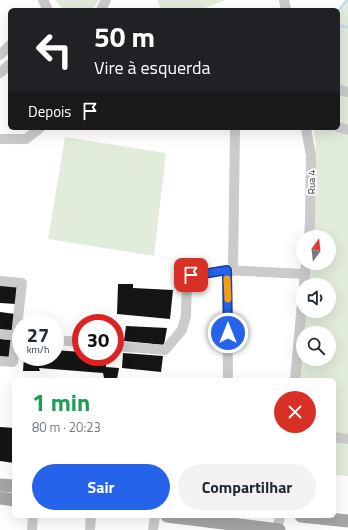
<!DOCTYPE html>
<html lang="pt">
<head>
<meta charset="utf-8">
<style>
  :root { --surface:#fff; --page:#f2f2f3; --text:#1f2937; --muted:#747a83; --accent:#2563eb }
  body { margin:0; font-family:"Titillium Web",sans-serif; background:var(--page); color:var(--text); height:100vh; display:flex; flex-direction:column; font-size:15px; white-space:nowrap }
  * { box-sizing:border-box; margin:0 }
  p { font-size:13px; color:var(--muted) }
  .icon { flex:none; width:22px; height:22px; fill:none; stroke:currentColor; stroke-width:2; stroke-linecap:round; stroke-linejoin:round }
  .map { position:relative; flex:1; overflow:hidden }
  .side { position:absolute; left:12px; top:378px; width:324px; height:140px; display:flex; flex-direction:column; background:var(--surface); border-radius:6px; box-shadow:0 4px 16px #0002 }
  .side>* { flex:none }
  .hud { position:absolute; left:8px; top:8px; width:332px; height:122px; border-radius:6px; box-shadow:0 4px 16px #0002; background:#202124; color:#fff; overflow:hidden }
  .needle { width:26px; rotate:15deg }
  .buttons { position:absolute; left:296px; top:230px; display:grid; gap:8px }
  .buttons a { display:grid; place-items:center; width:40px; height:40px; border-radius:50%; background:var(--surface); box-shadow:0 4px 16px #0002; font-size:20px }
  .speed { position:absolute; left:12px; top:314px; display:flex; gap:8px; font-size:20px; font-weight:700; text-align:center }
  .speed>* { display:grid; place-content:center; width:52px; height:52px; border-radius:50%; background:var(--surface); box-shadow:0 4px 16px #0002; line-height:1 }
  .speed small { font-size:10px; font-weight:400 }
  .speed .limit { border:6px solid #d22; background:#fff; color:#111 }
  .pin { position:absolute; display:grid; place-items:center; width:34px; height:34px; color:#fff; margin:-17px; border-radius:8px; box-shadow:0 2px 6px #0006 }
  .me { position:absolute; width:44px; margin:-22px; rotate:0deg; stroke-linejoin:round; filter:drop-shadow(0 0 3px #0008) }
  .turn { display:flex; align-items:center; gap:14px; height:84px; padding:0 20px; font-size:18px }
  .turn .icon { width:52px; height:52px; stroke-width:2.5 }
  .turn b { display:block; font-size:28px; line-height:34px }
  .then { display:flex; align-items:center; height:38px; padding:0 20px; background:#0003; gap:8px; font-size:15px }
  .round { display:grid; place-items:center; flex:none; width:42px; height:42px; border-radius:21px; background:var(--page) }
  .overview { display:flex; align-items:center; justify-content:space-between; height:68px; padding:0 20px }
  h1 { font-size:24px; font-weight:700; line-height:30px; color:#1e9e55 }
  .button { display:flex; gap:8px; margin-top:auto; padding:8px 20px }
  .button a { flex:1; height:46px; border-radius:24px; background:var(--accent); color:#fff; font-size:16px; font-weight:700; line-height:46px; text-align:center }
  .button a+a { background:var(--page); color:var(--text) }
  .map>svg:first-child { display:block }
  .green { fill:#e2ecdb; fill-rule:evenodd }
  .lines { fill:none; stroke-linecap:round; stroke-linejoin:round }
  .stream { stroke:#c6d9ed; stroke-width:2.5 }
  .building { fill:#151515 }
  .minor { stroke:#cbcbcb; stroke-width:10 }
  .major { stroke:#a6a6a6; stroke-width:13 }
  .route-casing { stroke:#184099; stroke-width:10 }
  .route { stroke:#2563eb; stroke-width:7 }
  .slow { stroke:#f59e0b; stroke-width:7 }
  .labels { text-anchor:middle; stroke-width:4; stroke-linejoin:round; paint-order:stroke }
  .street-label { font-size:10px; fill:#2e2e2e; stroke:#fff }
</style>
</head>
<body>
<div class="map">
<svg width="348" height="530" viewBox="0 0 348 530">
  <rect width="100%" height="100%" fill="#fff"/>
  <g class="green">
    <path d="M55,0H99L95,6L90,10H64Z"/>
    <path d="M157,0H225L200,10H161Z"/>
    <path d="M346,0H348V476L334,475V380H298L303,311H329V285H304L306,263H329V237H308L316,144L313,128H338V11ZM303,333H329V359H303Z"/>
    <path d="M65,137L166,153L154,256L48,239Z"/>
  </g>
  <g class="lines">
    <g class="stream">
      <path d="M338,11L347,0"/>
      <path d="M338,26L348,27"/>
    </g>
  </g>
  <g class="building">
    <path d="M0,284L17,286L16,304L0,303Z"/>
    <path d="M118,284H133V288L173,290L170,319L117,314Z"/>
    <path d="M0,312L15,314L14,332L0,331Z"/>
    <path d="M126,326L167,328L164,345L124,341Z"/>
    <path d="M0,339L13,340L12,359L0,358Z"/>
    <path d="M55,350L81,352V357H106V367L119,368L117,379L104,378L103,373L39,368L40,371H23L24,357H55Z"/>
    <path d="M123,353L163,356L161,372L122,368Z"/>
    <path d="M0,427L14,428V463L0,461Z"/>
  </g>
  <g class="lines">
    <g class="minor">
      <path d="M43,0L48,10"/>
      <path d="M284,0L286,10"/>
      <path d="M101,10L106,0"/>
      <path d="M0,55L10,45"/>
      <path d="M0,73L10,64"/>
      <path d="M338,90L348,92"/>
      <path d="M338,127L348,130"/>
      <path d="M306,128L311,156L310,220L309,237"/>
      <path d="M0,139H26L40,128"/>
      <path d="M227,270L228,380"/>
      <path d="M233,271L235,128"/>
      <path d="M0,281L22,283L13,362L0,361"/>
      <path d="M304,285L306,263"/>
      <path d="M0,334L21,336"/>
      <path d="M55,340L81,342"/>
      <path d="M115,346L165,350L182,330L186,316L187,277L191,275L203,274L227,270L305,274"/>
      <path d="M295,380L303,293"/>
      <path d="M334,437L348,439"/>
      <path d="M32,530L33,516"/>
      <path d="M90,530L91,516"/>
      <path d="M153,530L155,516"/>
      <path d="M277,530L280,516"/>
    </g>
    <g class="major">
      <path d="M0,485L14,486"/>
      <path d="M0,498L14,500"/>
      <path d="M167,516L279,530"/>
      <path d="M301,516L348,521"/>
    </g>
  </g>
  <g class="lines">
    <g class="route-casing">
      <path id="route" d="M191,275L203,274L227,270L228,333"/>
    </g>
    <use href="#route" class="route"/>
    <path class="slow" d="M227,279L228,299"/>
  </g>
  <g class="labels">
    <g class="street-label">
      <text transform="translate(311 182) rotate(-90)" y="4">Rua 4</text>
    </g>
  </g>
</svg>
<div class="buttons">
<a><svg class="needle" viewBox="-14 -14 28 28"><path d="M0-13l5 13h-10z" fill="#e53935"/><path d="M0 13l5-13h-10z" fill="#747a83"/></svg></a>
<a><svg class="icon" aria-label="sound" viewBox="0 0 24 24"><path d="M4 9h4l5-4v14l-5-4H4zM17 9q2 3 0 6"/></svg></a>
<a><svg class="icon" aria-label="search" viewBox="0 0 24 24"><circle cx="10" cy="10" r="6"/><path d="M15 15l6 6"/></svg></a>
</div>
<div class="speed"><div>27<small>km/h</small></div><div class="limit">30</div></div>
<div class="pin" style="left:191px;top:275px;background:#d93025"><svg class="icon" aria-label="arrive" viewBox="0 0 24 24"><path d="M6 21V4h12l-3 4 3 4H6"/></svg></div>
<svg class="me" style="left:228px;top:333px" viewBox="-20 -20 40 40"><circle r="17" fill="#2563eb" stroke="#fff" stroke-width="3"/><path d="M0-11L8 9 0 5-8 9z" fill="#fff"/></svg>
<div class="hud">
<div class="turn"><svg class="icon" aria-label="left" viewBox="0 0 24 24"><path d="M17 20v-9H6M10 6l-5 5 5 5"/></svg><div><b>50 m</b>Vire à esquerda</div></div>
<div class="then">Depois<svg class="icon" aria-label="arrive" viewBox="0 0 24 24"><path d="M6 21V4h12l-3 4 3 4H6"/></svg></div>
</div>
<section class="side">
<div class="overview"><div><h1>1 min</h1><p>80 m · 20:23</p></div><a class="round" style="background:#d93025;color:#fff"><svg class="icon" aria-label="close" viewBox="0 0 24 24"><path d="M6 6l12 12M18 6L6 18"/></svg></a></div>
<div class="button"><a>Sair</a><a>Compartilhar</a></div>
</section>
</div>
</body>
</html>
